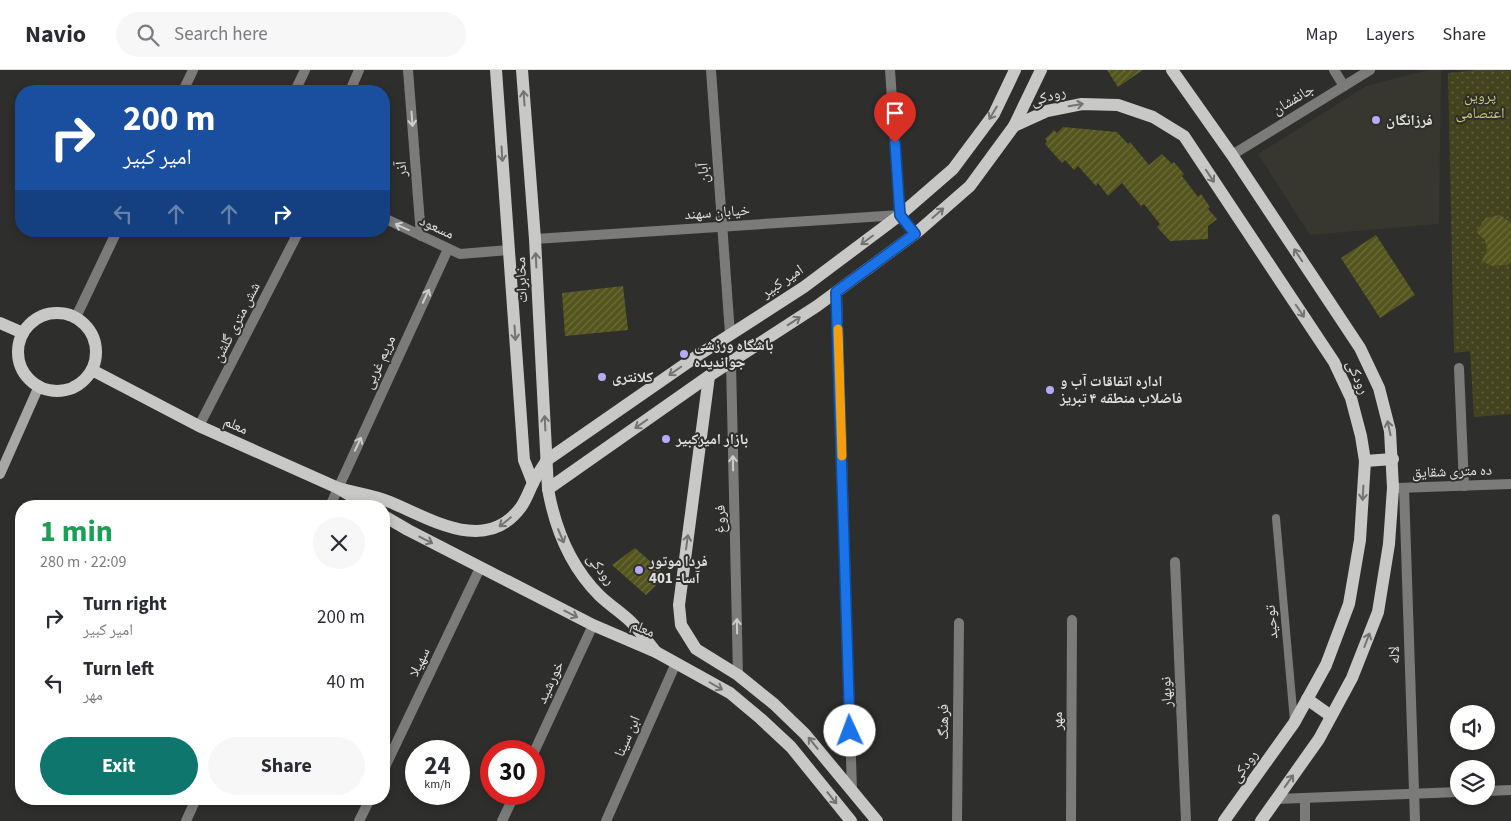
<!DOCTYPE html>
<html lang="en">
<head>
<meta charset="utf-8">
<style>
  :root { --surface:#fff; --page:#f7f7f7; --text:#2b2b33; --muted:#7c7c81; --line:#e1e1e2; --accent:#0f766e }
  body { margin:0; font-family:"Source Sans 3","Noto Naskh Arabic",sans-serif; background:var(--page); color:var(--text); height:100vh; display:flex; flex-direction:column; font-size:19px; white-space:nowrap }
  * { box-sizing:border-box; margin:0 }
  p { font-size:16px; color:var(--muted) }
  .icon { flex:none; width:28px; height:28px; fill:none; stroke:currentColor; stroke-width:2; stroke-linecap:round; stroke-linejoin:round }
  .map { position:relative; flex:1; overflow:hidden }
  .side { position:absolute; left:15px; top:430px; width:375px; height:305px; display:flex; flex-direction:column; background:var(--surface); border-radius:20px; box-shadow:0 2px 8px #0003 }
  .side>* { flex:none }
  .guide { position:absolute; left:15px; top:15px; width:375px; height:152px; border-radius:20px; box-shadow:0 2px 8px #0003; background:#1a4fa0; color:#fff; overflow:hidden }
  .buttons { position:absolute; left:1450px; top:635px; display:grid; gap:10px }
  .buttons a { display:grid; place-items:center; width:45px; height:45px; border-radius:50%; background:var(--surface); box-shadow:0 2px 8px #0003; font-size:25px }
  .speed { position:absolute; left:405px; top:670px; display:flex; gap:10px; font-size:25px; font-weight:700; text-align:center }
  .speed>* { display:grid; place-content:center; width:65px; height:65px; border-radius:50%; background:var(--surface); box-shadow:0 2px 8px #0003; line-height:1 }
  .speed small { font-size:12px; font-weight:400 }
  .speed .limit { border:8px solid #d22; background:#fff; color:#111 }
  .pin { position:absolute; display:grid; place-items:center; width:42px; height:42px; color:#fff; margin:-51px -21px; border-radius:50% 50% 50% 0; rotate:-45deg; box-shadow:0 0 5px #0007 }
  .pin .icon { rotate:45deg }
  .me { position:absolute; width:55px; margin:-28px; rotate:358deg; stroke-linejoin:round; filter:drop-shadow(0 0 4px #0008) }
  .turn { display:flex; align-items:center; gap:18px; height:105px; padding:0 25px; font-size:22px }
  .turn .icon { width:65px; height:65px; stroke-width:2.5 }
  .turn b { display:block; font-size:35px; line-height:42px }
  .lanes { display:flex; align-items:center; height:48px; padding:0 25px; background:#0003; justify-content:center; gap:25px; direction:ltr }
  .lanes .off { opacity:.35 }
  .round { display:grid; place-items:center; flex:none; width:52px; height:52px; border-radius:26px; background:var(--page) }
  .overview { display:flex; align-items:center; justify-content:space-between; height:85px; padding:0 25px }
  h1 { font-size:30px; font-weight:700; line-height:38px; color:#1e9e55 }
  .primary-button { display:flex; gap:10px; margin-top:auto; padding:10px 25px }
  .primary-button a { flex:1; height:58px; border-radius:30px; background:var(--accent); color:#fff; font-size:20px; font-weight:700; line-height:58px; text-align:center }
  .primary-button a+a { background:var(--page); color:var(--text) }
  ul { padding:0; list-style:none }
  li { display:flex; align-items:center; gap:15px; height:65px; padding:0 25px }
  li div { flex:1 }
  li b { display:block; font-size:19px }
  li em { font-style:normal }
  header { display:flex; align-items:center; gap:30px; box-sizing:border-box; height:70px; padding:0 25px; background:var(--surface); border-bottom:1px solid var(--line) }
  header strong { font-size:24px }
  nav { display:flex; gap:28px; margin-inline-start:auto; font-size:18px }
  .search { width:350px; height:45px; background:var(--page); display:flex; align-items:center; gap:12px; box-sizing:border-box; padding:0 18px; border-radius:28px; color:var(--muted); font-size:19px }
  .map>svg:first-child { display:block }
  .built { fill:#37372f }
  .green { fill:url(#green-dots) }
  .building { fill:url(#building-hatch) }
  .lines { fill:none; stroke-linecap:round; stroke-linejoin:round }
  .service { stroke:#7b7b7a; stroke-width:8 }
  .minor { stroke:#7b7b7a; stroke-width:10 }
  .tertiary { stroke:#7b7b7a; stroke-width:10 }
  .secondary { stroke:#a7a7a5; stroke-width:10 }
  .primary { stroke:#c8c8c6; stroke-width:12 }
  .oneway { stroke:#737371 }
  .oneway2 { stroke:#cdcdcb }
  .route-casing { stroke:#114b97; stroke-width:12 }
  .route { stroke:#1a73e8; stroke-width:9 }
  .slow { stroke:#f59e0b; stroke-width:9 }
  .poi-dot { fill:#b7abf8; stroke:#2e2e2c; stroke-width:2 }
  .labels { text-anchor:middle; stroke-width:4; stroke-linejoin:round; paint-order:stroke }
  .street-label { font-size:15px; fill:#e1e1df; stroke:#2e2e2c }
  .park-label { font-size:15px; fill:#c7cb77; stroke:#2e2e2c }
  .poi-label { font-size:15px; font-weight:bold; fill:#e1e1df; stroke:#2e2e2c; text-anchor:start }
</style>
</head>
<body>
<header>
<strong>Navio</strong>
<div class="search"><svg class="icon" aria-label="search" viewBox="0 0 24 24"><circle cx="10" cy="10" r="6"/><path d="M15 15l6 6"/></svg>Search here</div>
<nav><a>Map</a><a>Layers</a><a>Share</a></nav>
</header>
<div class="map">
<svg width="1511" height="751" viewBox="0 0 1511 751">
  <defs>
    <pattern id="green-dots" width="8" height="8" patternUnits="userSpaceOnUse" patternTransform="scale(1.25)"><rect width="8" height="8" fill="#43441e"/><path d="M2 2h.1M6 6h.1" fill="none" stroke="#5e5f3e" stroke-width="1.8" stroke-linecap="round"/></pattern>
    <pattern id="building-hatch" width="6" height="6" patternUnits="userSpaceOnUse" patternTransform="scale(1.25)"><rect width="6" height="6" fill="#53551d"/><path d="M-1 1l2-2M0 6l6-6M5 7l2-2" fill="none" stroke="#6b6d3d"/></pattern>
  </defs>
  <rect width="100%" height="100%" fill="#2e2e2c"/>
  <path class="built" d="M1428,0H1441L1439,154L1310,165L1258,84L1366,16Z"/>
  <path class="green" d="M1478,0H1511V344L1474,347L1470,281L1454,283L1448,3Z"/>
  <g class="building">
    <path d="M1107,0H1143L1118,17Z"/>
    <path d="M1063,57L1117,62L1128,74L1130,72L1149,95L1162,84L1172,94L1174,92L1184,104L1182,106L1198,127L1201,124L1210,137L1208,139L1217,149L1208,156V169L1170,171L1157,157L1160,154L1144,134L1141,136L1122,113L1108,126L1098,113L1096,116L1078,96L1074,100L1065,90L1062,93L1045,74L1047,71L1045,69L1054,60L1057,63Z"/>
    <path d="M1500,145L1511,153V191L1507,195L1492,196L1482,191L1487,180L1485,170L1476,162L1486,148Z"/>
    <path d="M1376,165L1415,225L1380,248L1341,188Z"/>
    <path d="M623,216L628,260L565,266L562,223Z"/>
    <path d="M635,478L666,505L646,525L612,495Z"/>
  </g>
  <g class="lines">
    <path class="service" d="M1276,448L1294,651"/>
    <g class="minor">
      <path d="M408,0L421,166"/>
      <path d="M711,0L730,264"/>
      <path d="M890,0L900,145"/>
      <path d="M1334,0L1344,16"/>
      <path d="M295,21L305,0"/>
      <path d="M350,21L359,0"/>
      <path d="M1232,85L1370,0"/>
      <path d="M900,145L915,164"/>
      <path d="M384,148L460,184L509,180"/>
      <path d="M535,169L900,145"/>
      <path d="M837,222L852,721"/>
      <path d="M731,292L738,605"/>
      <path d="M1459,298L1464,416"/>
      <path d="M199,356L299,161"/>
      <path d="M1397,418L1511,414"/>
      <path d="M1404,418L1415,751"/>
      <path d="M330,436L448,179"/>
      <path d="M1175,492L1186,751"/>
      <path d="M534,682L593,555"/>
      <path d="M384,699L480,498"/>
      <path d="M1486,721L1511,720"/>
      <path d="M1305,728V751"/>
      <path d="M1277,729L1459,722"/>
      <path d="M186,751L196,729"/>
      <path d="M359,751L370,729"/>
      <path d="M502,751L515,724"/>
      <path d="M606,751L676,593"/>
      <path d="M957,751L959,553"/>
      <path d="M1071,751L1072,550"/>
    </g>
    <g class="tertiary">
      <path d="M183,21L193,0"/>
      <path d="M76,247L117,161"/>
    </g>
    <path class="secondary" d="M0,404L39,316"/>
    <g class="primary">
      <path d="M496,0L524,390L533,413"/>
      <path d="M522,0L535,169L548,419C555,458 570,496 599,525C609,535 621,542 631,552C640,561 648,572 656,582"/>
      <path d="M1172,0L1232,85L1360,278L1379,318L1390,361L1393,418L1389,474L1378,542L1352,608L1319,669L1261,751"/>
      <path d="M1014,56L1047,41L1082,34L1118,35L1153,47L1184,66L1334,292L1351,328L1361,366L1365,391L1360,470L1349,534L1326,595L1294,653L1224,751"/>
      <circle cx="57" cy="282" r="39"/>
      <path d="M0,253L23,263"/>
      <path d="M92,300L199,356L338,418L368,436"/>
      <path d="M709,306L679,535L681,555L696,579L738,605L774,634L805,664L877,751"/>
      <path d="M1365,391L1393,389"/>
      <path d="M338,418C355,423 374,425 390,432C431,449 486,485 521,437C526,430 529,421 533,413C537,405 542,398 547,390L697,286L804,217L900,145L953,99L994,44L1015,0"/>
      <path d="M548,419L709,306L817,236L915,164L970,116L1014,56L1041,0"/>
      <path d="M384,446L408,460L593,555L656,582L730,623L761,649L791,677L851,751"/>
      <path d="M1307,629L1331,646"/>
    </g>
  </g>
  <defs><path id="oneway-shaft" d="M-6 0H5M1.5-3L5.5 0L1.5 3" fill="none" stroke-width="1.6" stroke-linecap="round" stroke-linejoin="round" transform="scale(1.25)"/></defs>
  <g class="oneway">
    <use href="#oneway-shaft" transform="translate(524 28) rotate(-94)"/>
    <use href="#oneway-shaft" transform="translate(1076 35) rotate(-9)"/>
    <use href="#oneway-shaft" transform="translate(993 43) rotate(121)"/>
    <use href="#oneway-shaft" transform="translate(502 84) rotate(86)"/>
    <use href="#oneway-shaft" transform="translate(1210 106) rotate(56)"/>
    <use href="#oneway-shaft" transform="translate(938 143) rotate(-41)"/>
    <use href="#oneway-shaft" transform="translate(867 170) rotate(143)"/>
    <use href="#oneway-shaft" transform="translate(1298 185) rotate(-124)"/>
    <use href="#oneway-shaft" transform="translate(536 190) rotate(-93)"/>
    <use href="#oneway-shaft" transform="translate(1300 241) rotate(56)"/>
    <use href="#oneway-shaft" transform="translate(794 251) rotate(-33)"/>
    <use href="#oneway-shaft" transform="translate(515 263) rotate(86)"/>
    <use href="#oneway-shaft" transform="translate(675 301) rotate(145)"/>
    <use href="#oneway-shaft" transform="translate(545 353) rotate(-93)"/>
    <use href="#oneway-shaft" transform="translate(641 354) rotate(145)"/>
    <use href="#oneway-shaft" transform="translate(1389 358) rotate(-102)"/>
    <use href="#oneway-shaft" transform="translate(1363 423) rotate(93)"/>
    <use href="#oneway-shaft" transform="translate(505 452) rotate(141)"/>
    <use href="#oneway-shaft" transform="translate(561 466) rotate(67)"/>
    <use href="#oneway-shaft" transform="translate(426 470) rotate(27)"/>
    <use href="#oneway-shaft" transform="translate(687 472) rotate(-82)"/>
    <use href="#oneway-shaft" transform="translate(571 544) rotate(27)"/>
    <use href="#oneway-shaft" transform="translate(1367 570) rotate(-69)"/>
    <use href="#oneway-shaft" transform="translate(716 616) rotate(30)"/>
    <use href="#oneway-shaft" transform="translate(813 673) rotate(-129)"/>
    <use href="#oneway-shaft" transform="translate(1289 711) rotate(-55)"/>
    <use href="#oneway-shaft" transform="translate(832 728) rotate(51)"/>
  </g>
  <g class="oneway2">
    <use href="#oneway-shaft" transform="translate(412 49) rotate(86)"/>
    <use href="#oneway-shaft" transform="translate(402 157) rotate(-155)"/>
    <use href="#oneway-shaft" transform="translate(426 226) rotate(-65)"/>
    <use href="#oneway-shaft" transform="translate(358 374) rotate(-65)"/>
    <use href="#oneway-shaft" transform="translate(733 393) rotate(-91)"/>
    <use href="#oneway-shaft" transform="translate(737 556) rotate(-91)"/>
  </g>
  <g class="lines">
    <g class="route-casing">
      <path id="route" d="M850,661L836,222L915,164L900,145L895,73"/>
    </g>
    <use href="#route" class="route"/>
    <path class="slow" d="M838,259L842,386"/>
  </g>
  <g class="poi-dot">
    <circle cx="1376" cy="50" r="5"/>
    <circle cx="684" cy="284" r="5"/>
    <circle cx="602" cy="307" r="5"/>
    <circle cx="1050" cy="320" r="5"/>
    <circle cx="666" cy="369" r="5"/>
    <circle cx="639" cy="500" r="5"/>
  </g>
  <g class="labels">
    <g class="street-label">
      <text transform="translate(1048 26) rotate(-17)" y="5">رودکى</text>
      <text transform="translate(1293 29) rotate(-31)" y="5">جانفشان</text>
      <text transform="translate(401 99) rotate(-94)" y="5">آذر</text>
      <text transform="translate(703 103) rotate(-94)" y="5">آبان</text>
      <text transform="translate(717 142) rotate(-4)" y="5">خیابان سهند</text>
      <text transform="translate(437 157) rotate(25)" y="5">مسعود</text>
      <text transform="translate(521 210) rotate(-93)" y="5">مخابرات</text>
      <text transform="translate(782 211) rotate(-34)" y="5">امیر کبیر</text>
      <text transform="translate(236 252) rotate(-63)" y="5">شش متری گلشن</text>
      <text transform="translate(379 292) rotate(-65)" y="5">مریم غربی</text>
      <text transform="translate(1358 307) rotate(66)" y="5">رودکى</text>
      <text transform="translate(236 355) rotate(24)" y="5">معلم</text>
      <text transform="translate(1452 401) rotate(-2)" y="5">ده متری شقایق</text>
      <text transform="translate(720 449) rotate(-91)" y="5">فروغ</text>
      <text transform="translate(601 499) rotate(52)" y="5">رودکی</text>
      <text transform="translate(1271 552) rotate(-95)" y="5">توحید</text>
      <text transform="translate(643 558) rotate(23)" y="5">معلم</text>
      <text transform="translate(1394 585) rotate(-92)" y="5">لاله</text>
      <text transform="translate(419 592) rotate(-64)" y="5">سهیلا</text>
      <text transform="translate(550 612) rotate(-65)" y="5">خورشید</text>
      <text transform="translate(1166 622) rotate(-93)" y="5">نوبهار</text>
      <text transform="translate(1057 651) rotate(-90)" y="5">مهر</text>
      <text transform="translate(943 652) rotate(-90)" y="5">فرهنگ</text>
      <text transform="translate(627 666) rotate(-66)" y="5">ابن سینا</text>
      <text transform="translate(1244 696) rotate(-55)" y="5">رودکى</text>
    </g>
    <g class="park-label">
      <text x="1480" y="31">پروین<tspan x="1480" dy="17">اعتصامى</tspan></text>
    </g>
    <g class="poi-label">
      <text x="1386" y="55">فرزانگان</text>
      <text x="694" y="280">باشگاه ورزشی<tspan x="694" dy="17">جواندیده</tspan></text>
      <text x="612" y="312">کلانتری</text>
      <text x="1060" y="316">اداره اتفاقات آب و<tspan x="1060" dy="17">فاضلاب منطقه ۴ تبریز</tspan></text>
      <text x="676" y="374">بازار امیرکبیر</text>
      <text x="649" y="496">فردا موتور<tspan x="649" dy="17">401 -آسا</tspan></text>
    </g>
  </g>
</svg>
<div class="buttons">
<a><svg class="icon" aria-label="sound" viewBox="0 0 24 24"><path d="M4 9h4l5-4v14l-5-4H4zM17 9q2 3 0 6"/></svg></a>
<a><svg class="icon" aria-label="layers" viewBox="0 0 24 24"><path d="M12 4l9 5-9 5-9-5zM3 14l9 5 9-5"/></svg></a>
</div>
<div class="speed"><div>24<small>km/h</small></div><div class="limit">30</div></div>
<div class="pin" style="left:895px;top:73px;background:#d93025"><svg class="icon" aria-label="arrive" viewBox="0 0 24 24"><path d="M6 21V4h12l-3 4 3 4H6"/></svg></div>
<svg class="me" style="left:850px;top:661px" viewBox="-20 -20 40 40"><circle r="19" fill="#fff"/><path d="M0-13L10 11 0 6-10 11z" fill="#1a73e8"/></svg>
<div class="guide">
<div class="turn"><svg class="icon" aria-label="right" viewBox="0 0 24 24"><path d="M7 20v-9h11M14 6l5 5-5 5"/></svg><div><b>200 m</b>امیر کبیر</div></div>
<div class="lanes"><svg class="icon off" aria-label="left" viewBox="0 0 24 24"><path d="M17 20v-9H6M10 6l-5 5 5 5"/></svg><svg class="icon off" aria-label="ahead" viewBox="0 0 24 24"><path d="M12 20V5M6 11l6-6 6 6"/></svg><svg class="icon off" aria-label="ahead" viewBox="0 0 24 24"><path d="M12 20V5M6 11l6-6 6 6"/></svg><svg class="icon" aria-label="right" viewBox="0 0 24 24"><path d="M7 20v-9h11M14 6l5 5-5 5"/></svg></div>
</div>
<section class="side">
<div class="overview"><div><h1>1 min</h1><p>280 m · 22:09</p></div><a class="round"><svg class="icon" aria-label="close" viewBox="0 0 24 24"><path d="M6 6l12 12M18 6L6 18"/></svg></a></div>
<ul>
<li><svg class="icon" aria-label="right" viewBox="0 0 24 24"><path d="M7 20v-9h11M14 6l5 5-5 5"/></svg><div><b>Turn right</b><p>امیر کبیر</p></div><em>200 m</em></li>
<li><svg class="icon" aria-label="left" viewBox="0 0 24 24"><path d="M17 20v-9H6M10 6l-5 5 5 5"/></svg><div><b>Turn left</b><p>مهر</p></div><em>40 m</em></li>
</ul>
<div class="primary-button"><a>Exit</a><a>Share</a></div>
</section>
</div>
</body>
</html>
